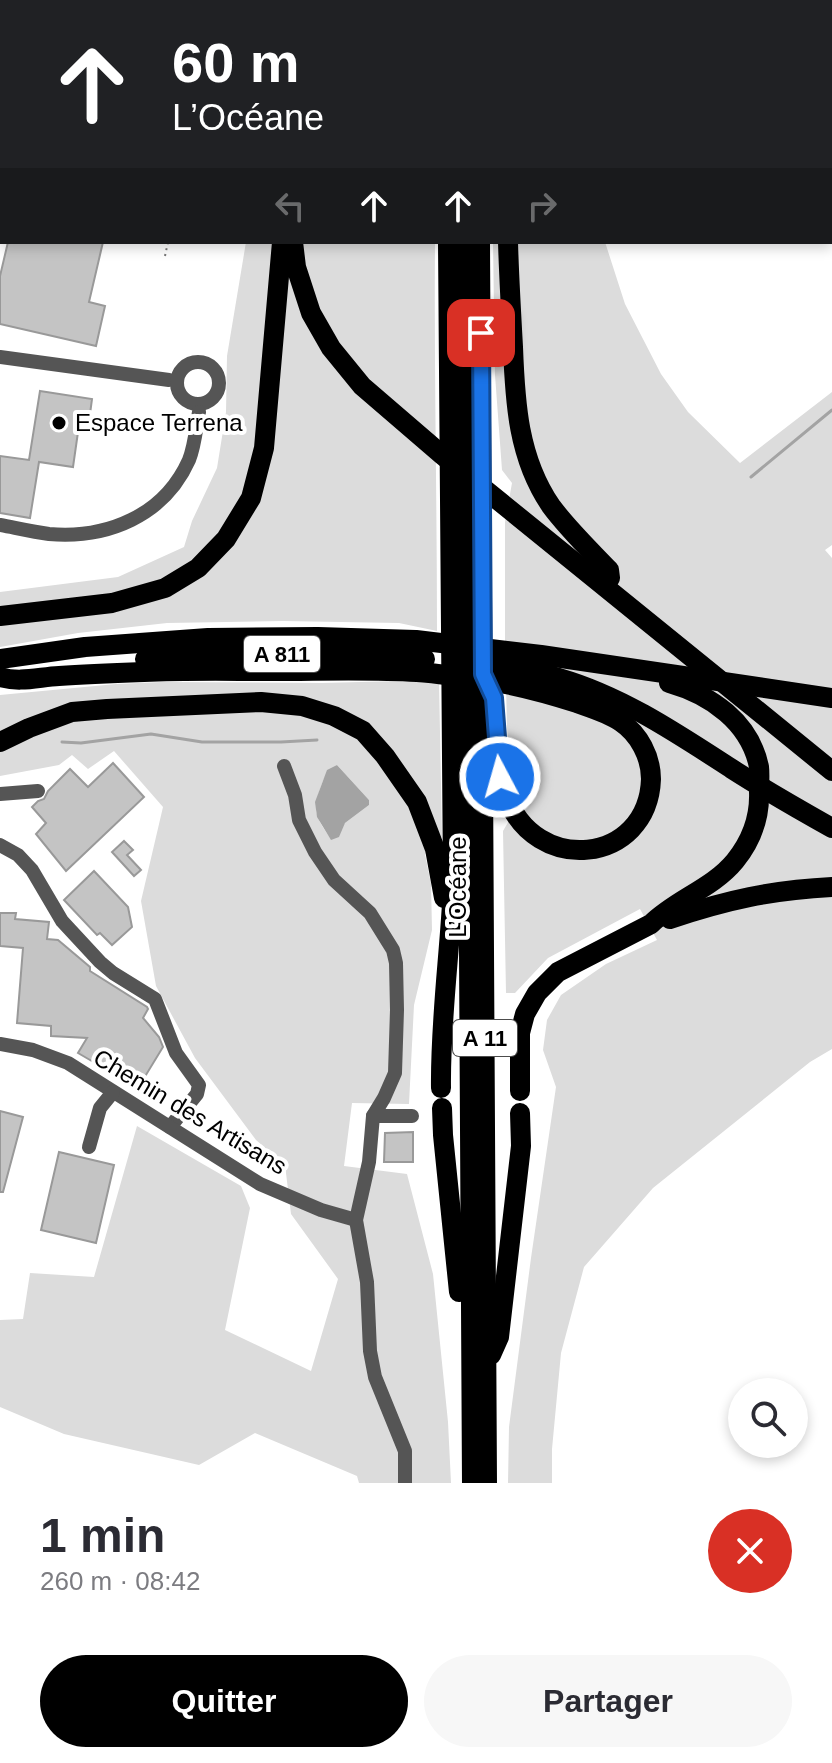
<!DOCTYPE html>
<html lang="fr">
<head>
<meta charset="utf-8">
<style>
  :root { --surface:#fff; --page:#f7f7f7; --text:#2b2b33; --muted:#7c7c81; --accent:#000 }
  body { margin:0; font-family:Arial,sans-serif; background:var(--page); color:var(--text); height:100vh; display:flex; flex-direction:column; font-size:30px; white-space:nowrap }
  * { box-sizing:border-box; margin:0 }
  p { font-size:26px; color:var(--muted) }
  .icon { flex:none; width:44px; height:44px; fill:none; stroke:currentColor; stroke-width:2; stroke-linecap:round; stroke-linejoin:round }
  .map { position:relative; height:1483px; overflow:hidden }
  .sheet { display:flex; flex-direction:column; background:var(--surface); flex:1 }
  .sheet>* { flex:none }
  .banner { position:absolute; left:0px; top:0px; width:832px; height:244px; box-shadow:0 4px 12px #0003; background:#202124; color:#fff; overflow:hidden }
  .fabs { position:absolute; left:728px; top:1378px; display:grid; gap:16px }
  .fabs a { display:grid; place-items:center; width:80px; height:80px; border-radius:50%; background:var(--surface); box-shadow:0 4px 12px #0003; font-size:40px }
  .pin { position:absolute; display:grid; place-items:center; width:68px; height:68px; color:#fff; margin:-34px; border-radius:16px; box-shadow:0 4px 12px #0006 }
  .me { position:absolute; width:88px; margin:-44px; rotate:354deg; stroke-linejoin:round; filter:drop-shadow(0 0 6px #0008) }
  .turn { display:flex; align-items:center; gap:28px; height:168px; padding:0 40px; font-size:36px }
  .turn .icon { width:104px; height:104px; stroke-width:2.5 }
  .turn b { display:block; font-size:56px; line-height:68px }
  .lanes { display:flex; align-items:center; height:76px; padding:0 40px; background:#0003; justify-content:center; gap:40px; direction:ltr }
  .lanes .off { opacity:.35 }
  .round { display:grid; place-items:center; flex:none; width:84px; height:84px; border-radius:42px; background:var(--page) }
  .overview { display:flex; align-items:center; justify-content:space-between; height:136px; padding:0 40px }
  h1 { font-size:48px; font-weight:700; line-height:60px }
  .primary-button { display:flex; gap:16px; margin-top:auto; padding:16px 40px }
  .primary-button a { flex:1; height:92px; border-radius:48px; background:var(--accent); color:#fff; font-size:32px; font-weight:700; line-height:92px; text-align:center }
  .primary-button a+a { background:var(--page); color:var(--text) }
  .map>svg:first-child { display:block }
  .green { fill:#dcdcdc; fill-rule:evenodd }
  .water { fill:#a3a3a3 }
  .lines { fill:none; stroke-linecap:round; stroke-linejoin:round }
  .stream { stroke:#a3a3a3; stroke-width:3 }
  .building { fill:#c4c4c4; stroke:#999; stroke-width:2 }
  .path { stroke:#777; stroke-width:2; stroke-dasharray:2 4; stroke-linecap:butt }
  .minor { stroke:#555; stroke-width:14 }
  .major { stroke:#000; stroke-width:18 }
  .highway { stroke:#000; stroke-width:20 }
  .route-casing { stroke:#114b97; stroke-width:20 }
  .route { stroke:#1a73e8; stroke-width:14 }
  .poi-dot { fill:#000; stroke:#fff; stroke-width:3 }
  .labels { text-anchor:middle; stroke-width:8; stroke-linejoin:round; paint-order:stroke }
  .shield { fill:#fff; stroke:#4c4c4c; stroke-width:2 }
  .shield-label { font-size:22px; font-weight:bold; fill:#000 }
  .poi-label { font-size:24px; fill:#000; stroke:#fff; text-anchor:start }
  .street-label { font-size:24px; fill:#000; stroke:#fff }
</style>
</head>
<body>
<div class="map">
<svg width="832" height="1483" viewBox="0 0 832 1483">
  <rect width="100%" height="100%" fill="#fff"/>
  <g class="green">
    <path d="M246,242H435C434,372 437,501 437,631L399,623L283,621L167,623L78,633L0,647V592L118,577L184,547L192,521L217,468L226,412L227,356Z"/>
    <path d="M493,242H605L625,304L661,374L688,412L740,463L832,392V545L825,550L832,558V1049L810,1062L653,1188L584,1267L561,1353L552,1449V1483H508L509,1427L531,1258L556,1087L543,1050L547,1020L561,995L606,964L657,940L640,909L548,958L515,993H506L503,831L521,800L511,765L507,728L505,642V522L512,483L502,470L495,375Z"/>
    <path d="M439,680L442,837L425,854L431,884L432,930L414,1005L409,1104L352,1103L344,1166L407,1174L433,1274L448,1422L451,1483H359L357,1476L255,1433L199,1465L64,1434L0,1407V1320L23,1319L30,1273L94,1277L137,1126L241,1186L250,1208L225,1330L311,1371L338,1279L291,1214L285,1165L256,1140L195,1058L156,986L141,901L163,807L114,751L88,769L72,755L59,765L0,776V695L116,684L161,682L322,683ZM337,765L369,800V805L345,823L331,839C318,820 312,814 319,792C325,775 324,777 337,765Z"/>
  </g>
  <path class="water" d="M337,765L369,800V805L345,823L339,837L331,840L317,817L315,802L327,770Z"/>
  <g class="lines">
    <g class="stream">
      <path d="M751,477L832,410"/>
      <path d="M62,742L81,743L151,734L202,742H281L317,740"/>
    </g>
  </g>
  <g class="building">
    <path d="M8,242H103L89,302L105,306L96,346L0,324V276Z"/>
    <path d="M40,391L92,399L88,429L78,432L73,467L39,462L30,518L0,513V456L29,460Z"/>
    <path d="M113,763L144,797L66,871L36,834L46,823L32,807L38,801L44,799L48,791L70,769L88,787Z"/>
    <path d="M124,841L133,850L127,855L141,870L134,876L112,852Z"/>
    <path d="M94,871L128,907L132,927L112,945L100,933L97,935L64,900Z"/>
    <path d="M0,913H16L15,919L49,922L47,939L58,940L90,967V971L147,1007L148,1009L143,1018L159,1037L163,1047L138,1088L78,1053L87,1038L51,1036V1026L17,1023L23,948L0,946Z"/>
    <path d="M0,1111L23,1117L3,1192H0Z"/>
    <path d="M413,1132V1162H384L385,1133Z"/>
    <path d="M59,1152L114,1165L96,1243L41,1230Z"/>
  </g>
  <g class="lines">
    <g class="path">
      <path d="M146,2L147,0"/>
      <path d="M313,2L315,0"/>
      <path d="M0,64L2,63"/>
      <path d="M165,256L168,242"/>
    </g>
    <g class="minor">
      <path d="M757,0L759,2"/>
      <path d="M830,79L832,81"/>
      <path d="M0,357L169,380"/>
      <circle cx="198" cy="383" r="21"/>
      <path d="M0,525C16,528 33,532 49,534C107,539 164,516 189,460C195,445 196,428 199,412"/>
      <path d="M284,766L295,795L299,820L315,852L334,880L370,913L393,950L396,963L397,1010L395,1073L384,1098L373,1116"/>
      <path d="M0,794L38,791"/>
      <path d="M0,845L18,855L32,870L62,921L100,962L113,973L155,999L176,1053L199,1085L197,1094L170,1127"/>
      <path d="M0,1044L33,1050L68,1063L260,1184L321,1210L356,1220"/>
      <path d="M89,1147L100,1108L113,1092"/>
      <path d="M405,1483V1451L375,1377L370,1351L367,1282L356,1220L369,1162L373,1116H412"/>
    </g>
    <g class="major">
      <path d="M60,2L63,0"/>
      <path d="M0,39L2,38"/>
    </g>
    <g class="highway">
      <path d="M455,0V2"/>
      <path d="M481,0L482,2"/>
      <path d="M394,2L395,0"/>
      <path d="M293,242L296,267L311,313L331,348L362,386L441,454L832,771"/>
      <path d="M465,242L472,1483"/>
      <path d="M480,242L487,1483"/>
      <path d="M508,242C509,277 511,312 513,347C515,402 518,458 551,506C568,529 589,549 609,570L610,578"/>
      <path d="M0,616L112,603L165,588L198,568L226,539L251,498L264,448L282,242"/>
      <path d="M0,659L85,647L208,638L318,637L416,640L541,655L832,698"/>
      <path d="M145,659L292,653L425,659"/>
      <path d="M469,664C499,667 530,669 559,678C622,696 678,734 732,769C765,790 798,809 832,828"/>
      <path d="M0,677C20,683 39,677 59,676C88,674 116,673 144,672C187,670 229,671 271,671C320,671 368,669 417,672C437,673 457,677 477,679C512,684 543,692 577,703C591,708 608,713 621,722C639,734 651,757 651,779C648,865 534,876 506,795C498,772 497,747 495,723"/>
      <path d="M0,742L29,728L72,712L107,709L261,702L302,706L334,716L363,731L385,756L417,802L435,849L444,898"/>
      <path d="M670,919C727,900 772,890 832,887"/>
      <path d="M441,1088C440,1021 450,953 453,886L448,242"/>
      <path d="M520,1091V1033L525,1014L537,993L558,972L651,924C676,899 712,889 735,861C751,841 760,818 759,792C759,784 760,775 759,767C750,722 711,695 669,683"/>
      <path d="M442,1108L443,1135L459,1292"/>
      <path d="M491,1355L499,1337L521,1146L520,1113"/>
    </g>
  </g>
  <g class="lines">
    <g class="route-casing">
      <path id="route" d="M481,333L483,674L494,698L500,777"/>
    </g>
    <use href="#route" class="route"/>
  </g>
  <circle class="poi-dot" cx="59" cy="423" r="8"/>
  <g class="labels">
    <g class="shield">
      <rect x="244" y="636" width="76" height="36" rx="6"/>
      <rect x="453" y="1020" width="64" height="36" rx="6"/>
    </g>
    <g class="shield-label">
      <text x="282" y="662">A 811</text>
      <text x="485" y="1046">A 11</text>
    </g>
    <g class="poi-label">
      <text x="75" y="431">Espace Terrena</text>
    </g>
    <g class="street-label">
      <text transform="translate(458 887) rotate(-90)" y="8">L’Océane</text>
      <text transform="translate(190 1112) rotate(31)" y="8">Chemin des Artisans</text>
    </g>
  </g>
</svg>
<div class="fabs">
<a><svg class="icon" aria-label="search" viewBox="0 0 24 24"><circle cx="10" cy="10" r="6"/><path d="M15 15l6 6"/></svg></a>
</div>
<div class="pin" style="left:481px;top:333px;background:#d93025"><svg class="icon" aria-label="arrive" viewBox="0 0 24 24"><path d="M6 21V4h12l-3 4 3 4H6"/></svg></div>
<svg class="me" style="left:500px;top:777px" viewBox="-20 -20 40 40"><circle r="17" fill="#1a73e8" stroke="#fff" stroke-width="3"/><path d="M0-11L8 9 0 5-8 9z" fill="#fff"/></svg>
<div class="banner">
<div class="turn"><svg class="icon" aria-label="ahead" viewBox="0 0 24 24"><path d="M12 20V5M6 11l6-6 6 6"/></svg><div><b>60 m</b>L’Océane</div></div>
<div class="lanes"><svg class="icon off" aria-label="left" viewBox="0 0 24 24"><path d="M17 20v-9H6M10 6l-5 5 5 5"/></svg><svg class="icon" aria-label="ahead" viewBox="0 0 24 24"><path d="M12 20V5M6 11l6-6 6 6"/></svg><svg class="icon" aria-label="ahead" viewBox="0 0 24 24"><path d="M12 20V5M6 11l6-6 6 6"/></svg><svg class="icon off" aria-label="right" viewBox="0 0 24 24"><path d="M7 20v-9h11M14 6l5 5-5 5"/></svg></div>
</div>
</div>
<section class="sheet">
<div class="overview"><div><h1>1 min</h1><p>260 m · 08:42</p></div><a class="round" style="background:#d93025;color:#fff"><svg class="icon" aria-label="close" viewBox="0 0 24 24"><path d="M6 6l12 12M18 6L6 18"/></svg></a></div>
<div class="primary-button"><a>Quitter</a><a>Partager</a></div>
</section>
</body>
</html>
